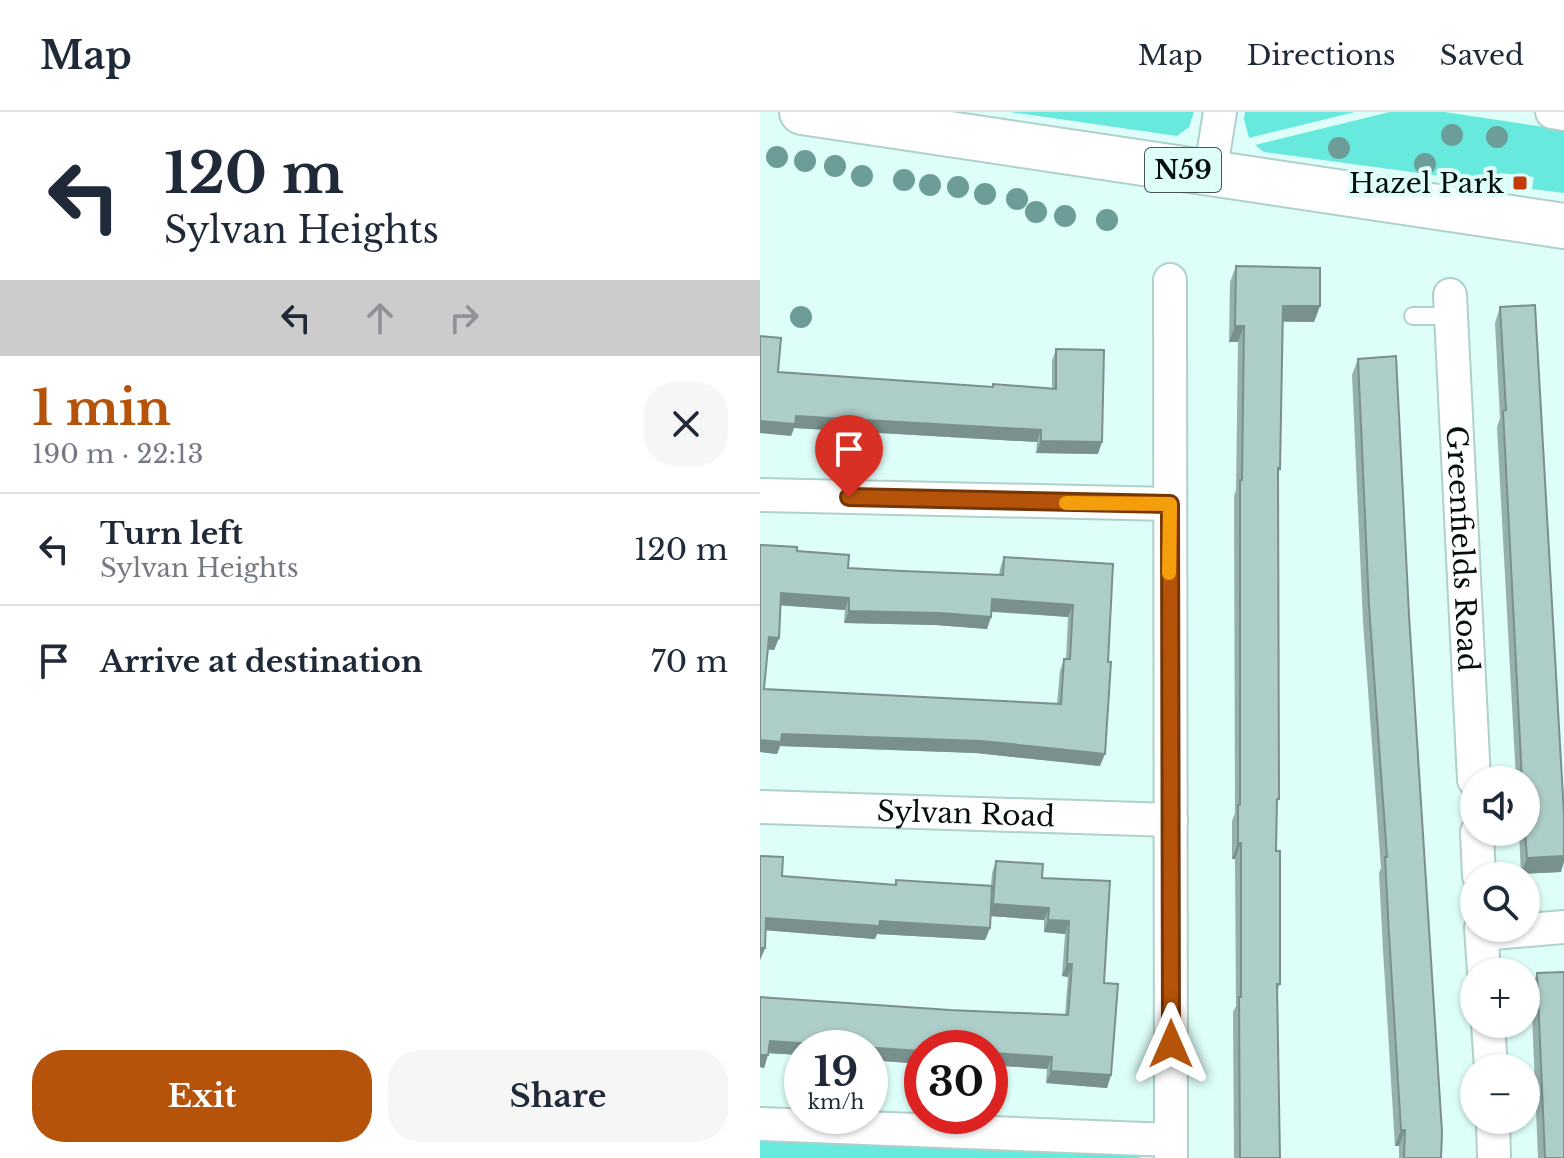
<!DOCTYPE html>
<html lang="en">
<head>
<meta charset="utf-8">
<style>
  :root { --surface:#fff; --page:#f6f6f7; --text:#1f2937; --muted:#747a83; --line:#e0e1e3; --accent:#b45309 }
  body { margin:0; font-family:"Libre Baskerville",serif; background:var(--page); color:var(--text); height:100vh; display:flex; flex-direction:column; font-size:30px; white-space:nowrap }
  * { box-sizing:border-box; margin:0 }
  p { font-size:26px; color:var(--muted) }
  .icon { flex:none; width:44px; height:44px; fill:none; stroke:currentColor; stroke-width:2; stroke-linecap:round; stroke-linejoin:round }
  .map { position:relative; flex:1; overflow:hidden }
  .panel { display:flex; flex-direction:column; background:var(--surface); width:760px }
  .panel>* { flex:none }
  .top-card { background:#fff; color:var(--text); overflow:hidden }
  .fabs { position:absolute; left:700px; top:654px; display:grid; gap:16px }
  .fabs a { display:grid; place-items:center; width:80px; height:80px; border-radius:50%; background:var(--surface); box-shadow:0 2px 6px #0004; font-size:40px }
  .speed { position:absolute; left:24px; top:918px; display:flex; gap:16px; font-size:40px; font-weight:700; text-align:center }
  .speed>* { display:grid; place-content:center; width:104px; height:104px; border-radius:50%; background:var(--surface); box-shadow:0 2px 6px #0004; line-height:1 }
  .speed small { font-size:20px; font-weight:400 }
  .speed .limit { border:12px solid #d22; background:#fff; color:#111 }
  .pin { position:absolute; display:grid; place-items:center; width:68px; height:68px; color:#fff; margin:-82px -34px; border-radius:50% 50% 50% 0; rotate:-45deg; box-shadow:0 0 8px #0007 }
  .pin .icon { rotate:45deg }
  .me { position:absolute; width:88px; margin:-44px; rotate:0deg; stroke-linejoin:round; filter:drop-shadow(0 0 6px #0008) }
  .turn { display:flex; align-items:center; gap:28px; height:168px; padding:0 32px; font-size:36px }
  .turn .icon { width:104px; height:104px; stroke-width:2.5 }
  .turn b { display:block; font-size:56px; line-height:68px }
  .lanes { display:flex; align-items:center; height:76px; padding:0 32px; background:#0003; justify-content:center; gap:40px; direction:ltr }
  .lanes .off { opacity:.35 }
  .round { display:grid; place-items:center; flex:none; width:84px; height:84px; border-radius:32px; background:var(--page) }
  .overview { display:flex; align-items:center; justify-content:space-between; height:136px; padding:0 32px }
  h1 { font-size:48px; font-weight:800; line-height:60px; color:var(--accent) }
  .button { display:flex; gap:16px; margin-top:auto; padding:16px 32px }
  .button a { flex:1; height:92px; border-radius:32px; background:var(--accent); color:#fff; font-size:32px; font-weight:800; line-height:92px; text-align:center }
  .button a+a { background:var(--page); color:var(--text) }
  ul { padding:0; list-style:none }
  li { display:flex; align-items:center; gap:24px; height:112px; padding:0 32px; border-top:2px solid var(--line) }
  li div { flex:1 }
  li b { display:block; font-size:30px }
  li em { font-style:normal }
  header { display:flex; align-items:center; gap:48px; box-sizing:border-box; height:112px; padding:0 40px; background:var(--surface); border-bottom:2px solid var(--line) }
  header strong { font-size:38px }
  nav { display:flex; gap:44px; margin-inline-start:auto; font-size:28px }
  main { display:flex; flex:1; min-height:0 }
  .map>svg:first-child { display:block }
  .green { fill:#67e9dd }
  .lines { fill:none; stroke-linecap:round; stroke-linejoin:round }
  .lane-casing { stroke:#b0d0cb; stroke-width:20 }
  .street-casing { stroke:#b0d0cb; stroke-width:36 }
  .primary-casing { stroke:#b0d0cb; stroke-width:48 }
  .lane { stroke:#fff; stroke-width:16 }
  .street { stroke:#fff; stroke-width:32 }
  .primary { stroke:#fff; stroke-width:44 }
  .tree { fill:#6d9d98 }
  .wall { fill:#95b0ad; fill-rule:evenodd }
  .shaded-wall { fill:#79908d }
  .building { fill:#adcdc9; stroke:#79908d; stroke-width:2; fill-rule:evenodd }
  .route-casing { stroke:#753606; stroke-width:20 }
  .route { stroke:#b45309; stroke-width:14 }
  .slow { stroke:#f59e0b; stroke-width:14 }
  .poi-dot { fill:#c33b08; stroke:#defefa; stroke-width:3 }
  .labels { text-anchor:middle; stroke-width:8; stroke-linejoin:round; paint-order:stroke }
  .shield { fill:#defefa; stroke:#455654; stroke-width:2 }
  .shield-label { font-size:26px; font-weight:bold; fill:#040e0d }
  .poi-label { font-size:28px; fill:#040e0d; stroke:#defefa; text-anchor:end }
  .street-label { font-size:28px; fill:#040e0d; stroke:#defefa }
</style>
</head>
<body>
<header>
<strong>Map</strong>
<nav><a>Map</a><a>Directions</a><a>Saved</a></nav>
</header>
<main>
<section class="panel">
<div class="top-card">
<div class="turn"><svg class="icon" aria-label="left" viewBox="0 0 24 24"><path d="M17 20v-9H6M10 6l-5 5 5 5"/></svg><div><b>120 m</b>Sylvan Heights</div></div>
<div class="lanes"><svg class="icon" aria-label="left" viewBox="0 0 24 24"><path d="M17 20v-9H6M10 6l-5 5 5 5"/></svg><svg class="icon off" aria-label="ahead" viewBox="0 0 24 24"><path d="M12 20V5M6 11l6-6 6 6"/></svg><svg class="icon off" aria-label="right" viewBox="0 0 24 24"><path d="M7 20v-9h11M14 6l5 5-5 5"/></svg></div>
</div>
<div class="overview"><div><h1>1 min</h1><p>190 m · 22:13</p></div><a class="round"><svg class="icon" aria-label="close" viewBox="0 0 24 24"><path d="M6 6l12 12M18 6L6 18"/></svg></a></div>
<ul>
<li><svg class="icon" aria-label="left" viewBox="0 0 24 24"><path d="M17 20v-9H6M10 6l-5 5 5 5"/></svg><div><b>Turn left</b><p>Sylvan Heights</p></div><em>120 m</em></li>
<li><svg class="icon" aria-label="arrive" viewBox="0 0 24 24"><path d="M6 21V4h12l-3 4 3 4H6"/></svg><div><b>Arrive at destination</b></div><em>70 m</em></li>
</ul>
<div class="button"><a>Exit</a><a>Share</a></div>
</section>
<div class="map">
<svg width="804" height="1046" viewBox="0 0 804 1046">
  <rect width="100%" height="100%" fill="#defefa"/>
  <g class="green">
    <path d="M250,0H434L429,15L417,24Z"/>
    <path d="M485,0H595L489,26L484,7Z"/>
    <path d="M630,0H684L804,18V81L772,77L774,65L740,61L739,72L504,40L495,33Z"/>
    <path d="M0,1018L358,1038L382,1046H0Z"/>
  </g>
  <g class="lines">
    <g class="lane-casing">
      <path id="lane" d="M653,204H691"/>
    </g>
    <g class="street-casing">
      <g id="street">
        <path d="M792,0L804,2"/>
        <path d="M450,62L460,0"/>
        <path d="M410,168L411,1046"/>
        <path id="s1" d="M690,183L714,668"/>
        <path d="M0,383L410,392"/>
        <path id="s2" d="M0,695L411,708"/>
        <path d="M717,720L719,764"/>
        <path d="M721,816L724,860"/>
        <path d="M722,822L804,815"/>
        <path d="M728,912L731,956"/>
        <path d="M733,1008L734,1046"/>
        <path d="M0,1012L411,1028"/>
      </g>
    </g>
    <g class="primary-casing">
      <path id="primary" d="M42,0L804,114"/>
    </g>
    <use href="#lane" class="lane"/>
    <use href="#street" class="street"/>
    <use href="#primary" class="primary"/>
  </g>
  <g class="tree">
    <circle cx="692" cy="23" r="11"/>
    <circle cx="737" cy="25" r="11"/>
    <circle cx="579" cy="36" r="11"/>
    <circle cx="17" cy="45" r="11"/>
    <circle cx="45" cy="49" r="11"/>
    <circle cx="665" cy="52" r="11"/>
    <circle cx="75" cy="54" r="11"/>
    <circle cx="102" cy="64" r="11"/>
    <circle cx="144" cy="68" r="11"/>
    <circle cx="170" cy="73" r="11"/>
    <circle cx="198" cy="75" r="11"/>
    <circle cx="225" cy="82" r="11"/>
    <circle cx="257" cy="87" r="11"/>
    <circle cx="276" cy="100" r="11"/>
    <circle cx="305" cy="104" r="11"/>
    <circle cx="347" cy="108" r="11"/>
    <circle cx="41" cy="205" r="11"/>
  </g>
  <g class="wall">
    <path d="M476,154L560,194L554,210H523L520,357L518,362L516,739L520,872L517,879L520,1046H474L473,900L476,894L475,747H472V709L475,701L474,384L476,378L478,230H469L470,170Z"/>
    <path d="M740,195L801,760L761,762L759,720H766V668H756L737,315L740,306L735,211Z"/>
    <path d="M296,237L338,342L276,341L277,330L34,316L31,324L18,260L232,275L233,272L292,277V249Z"/>
    <path d="M598,247L649,503L681,1046H639V1034H635L623,838L619,761L621,756L603,510L592,263Z"/>
    <path d="M0,433L37,439L88,456L142,459L239,463L240,457L244,445L353,452L340,654L216,641L20,634L17,642L0,640ZM20,493L85,498L84,511L176,513L227,517L231,505L232,500L308,505L306,547H304L300,559L297,592L4,577L8,537L14,538L19,526Z"/>
    <path d="M0,744L22,764L134,773L136,768L231,773L232,761L236,749L282,766L344,871L351,963L347,976L286,971L287,957L230,953L162,952L110,948V936H42V943L8,941L4,956L0,955V885L190,898L305,903L308,865L302,864L305,822L284,820V808L230,804V816L225,828L117,822L115,827L5,818V836L0,848Z"/>
    <path d="M777,861L804,1046H778L771,877Z"/>
  </g>
  <g class="shaded-wall">
    <path d="M523,194H560L554,210L518,209Z"/>
    <path d="M475,214H484L478,230H469Z"/>
    <path d="M36,304L281,318L277,330L34,316L31,324L0,321V309Z"/>
    <path d="M281,329L342,330L338,342L276,341Z"/>
    <path d="M21,481L89,486L85,498L16,493Z"/>
    <path d="M232,487L313,493L308,505L228,499Z"/>
    <path d="M89,499L180,501L231,505L227,517L176,513L84,511Z"/>
    <path d="M9,525L19,526L14,538L5,537Z"/>
    <path d="M22,622L221,629L345,642L340,654L216,641L20,634L17,642L0,640V628Z"/>
    <path d="M478,731H481L475,747H472Z"/>
    <path d="M804,744V750L801,760L761,762L767,746Z"/>
    <path d="M233,792L289,796L284,808L229,804Z"/>
    <path d="M6,806L120,809L230,816L225,828L117,822L115,827L2,818Z"/>
    <path d="M288,808L309,809L305,822L284,820Z"/>
    <path d="M0,836H5L0,848Z"/>
    <path d="M307,852H312L308,865L302,864Z"/>
    <path d="M10,929L162,939V952L110,948V936H42V943L5,941Z"/>
    <path d="M234,941L292,945L287,957L230,953V943Z"/>
    <path d="M0,943H8L4,956L0,955Z"/>
    <path d="M291,959L351,963L347,976L286,971Z"/>
    <path d="M641,1018H645L639,1034H635Z"/>
  </g>
  <g class="building">
    <path d="M476,154L560,156V194H523L520,357L518,356L519,687H517L516,739H520V872H517L520,1046H480L479,885H481V731H478V693H480V368H482L484,214H475Z"/>
    <path d="M775,193L804,703V744L767,746L765,720L766,668H762L743,299L746,298L740,195Z"/>
    <path d="M0,224L21,226L18,260L233,275V272L296,277V237L344,238L342,330L281,329V318L36,304L35,312L0,309Z"/>
    <path d="M636,244L649,503L682,1020L681,1046H644L645,1018H641L629,822L625,745H627L609,494L598,247Z"/>
    <path d="M0,433L37,435V439L89,443L88,456L142,459L243,463L244,445L353,452L348,550H351L345,642L221,629L22,622L21,630L0,628ZM21,481L89,486V499L180,501L231,505L232,487L313,493L310,547H304L301,592L4,577L9,525L19,526Z"/>
    <path d="M0,744L23,745L22,764L136,773V768L232,774L230,816L120,809L119,814L6,806L5,836H0Z"/>
    <path d="M236,749L283,752L282,766L350,769L344,871L358,872L351,963L291,959L292,945L234,941V943H230V936H162V939L10,929L8,943H0V885L190,898L308,903L312,852H307L309,809L288,808L289,796L233,792Z"/>
    <path d="M804,860V1046H785L777,861Z"/>
  </g>
  <g class="lines">
    <g class="route-casing">
      <path id="route" d="M89,385L410,392L411,932"/>
    </g>
    <use href="#route" class="route"/>
    <path class="slow" d="M306,391L410,392L409,461"/>
  </g>
  <rect class="poi-dot" x="752" y="63" width="16" height="16" rx="4"/>
  <g class="labels">
    <rect class="shield" x="385" y="36" width="76" height="44" rx="6"/>
    <g class="shield-label">
      <text x="423" y="67">N59</text>
    </g>
    <g class="poi-label">
      <text x="744" y="81">Hazel Park</text>
    </g>
    <g class="street-label">
      <text dy="10" stroke="none"><textPath href="#s1" startOffset="254">Greenfields Road</textPath></text>
      <text dy="10" stroke="none"><textPath href="#s2" startOffset="206">Sylvan Road</textPath></text>
    </g>
  </g>
</svg>
<div class="fabs">
<a><svg class="icon" aria-label="sound" viewBox="0 0 24 24"><path d="M4 9h4l5-4v14l-5-4H4zM17 9q2 3 0 6"/></svg></a>
<a><svg class="icon" aria-label="search" viewBox="0 0 24 24"><circle cx="10" cy="10" r="6"/><path d="M15 15l6 6"/></svg></a>
<a>+</a>
<a>−</a>
</div>
<div class="speed"><div>19<small>km/h</small></div><div class="limit">30</div></div>
<div class="pin" style="left:89px;top:385px;background:#d93025"><svg class="icon" aria-label="arrive" viewBox="0 0 24 24"><path d="M6 21V4h12l-3 4 3 4H6"/></svg></div>
<svg class="me" style="left:411px;top:932px" viewBox="-20 -20 40 40"><path d="M0-17L14 15 0 8-14 15z" fill="#b45309" stroke="#fff" stroke-width="4"/></svg>
</div>
</main>
</body>
</html>
